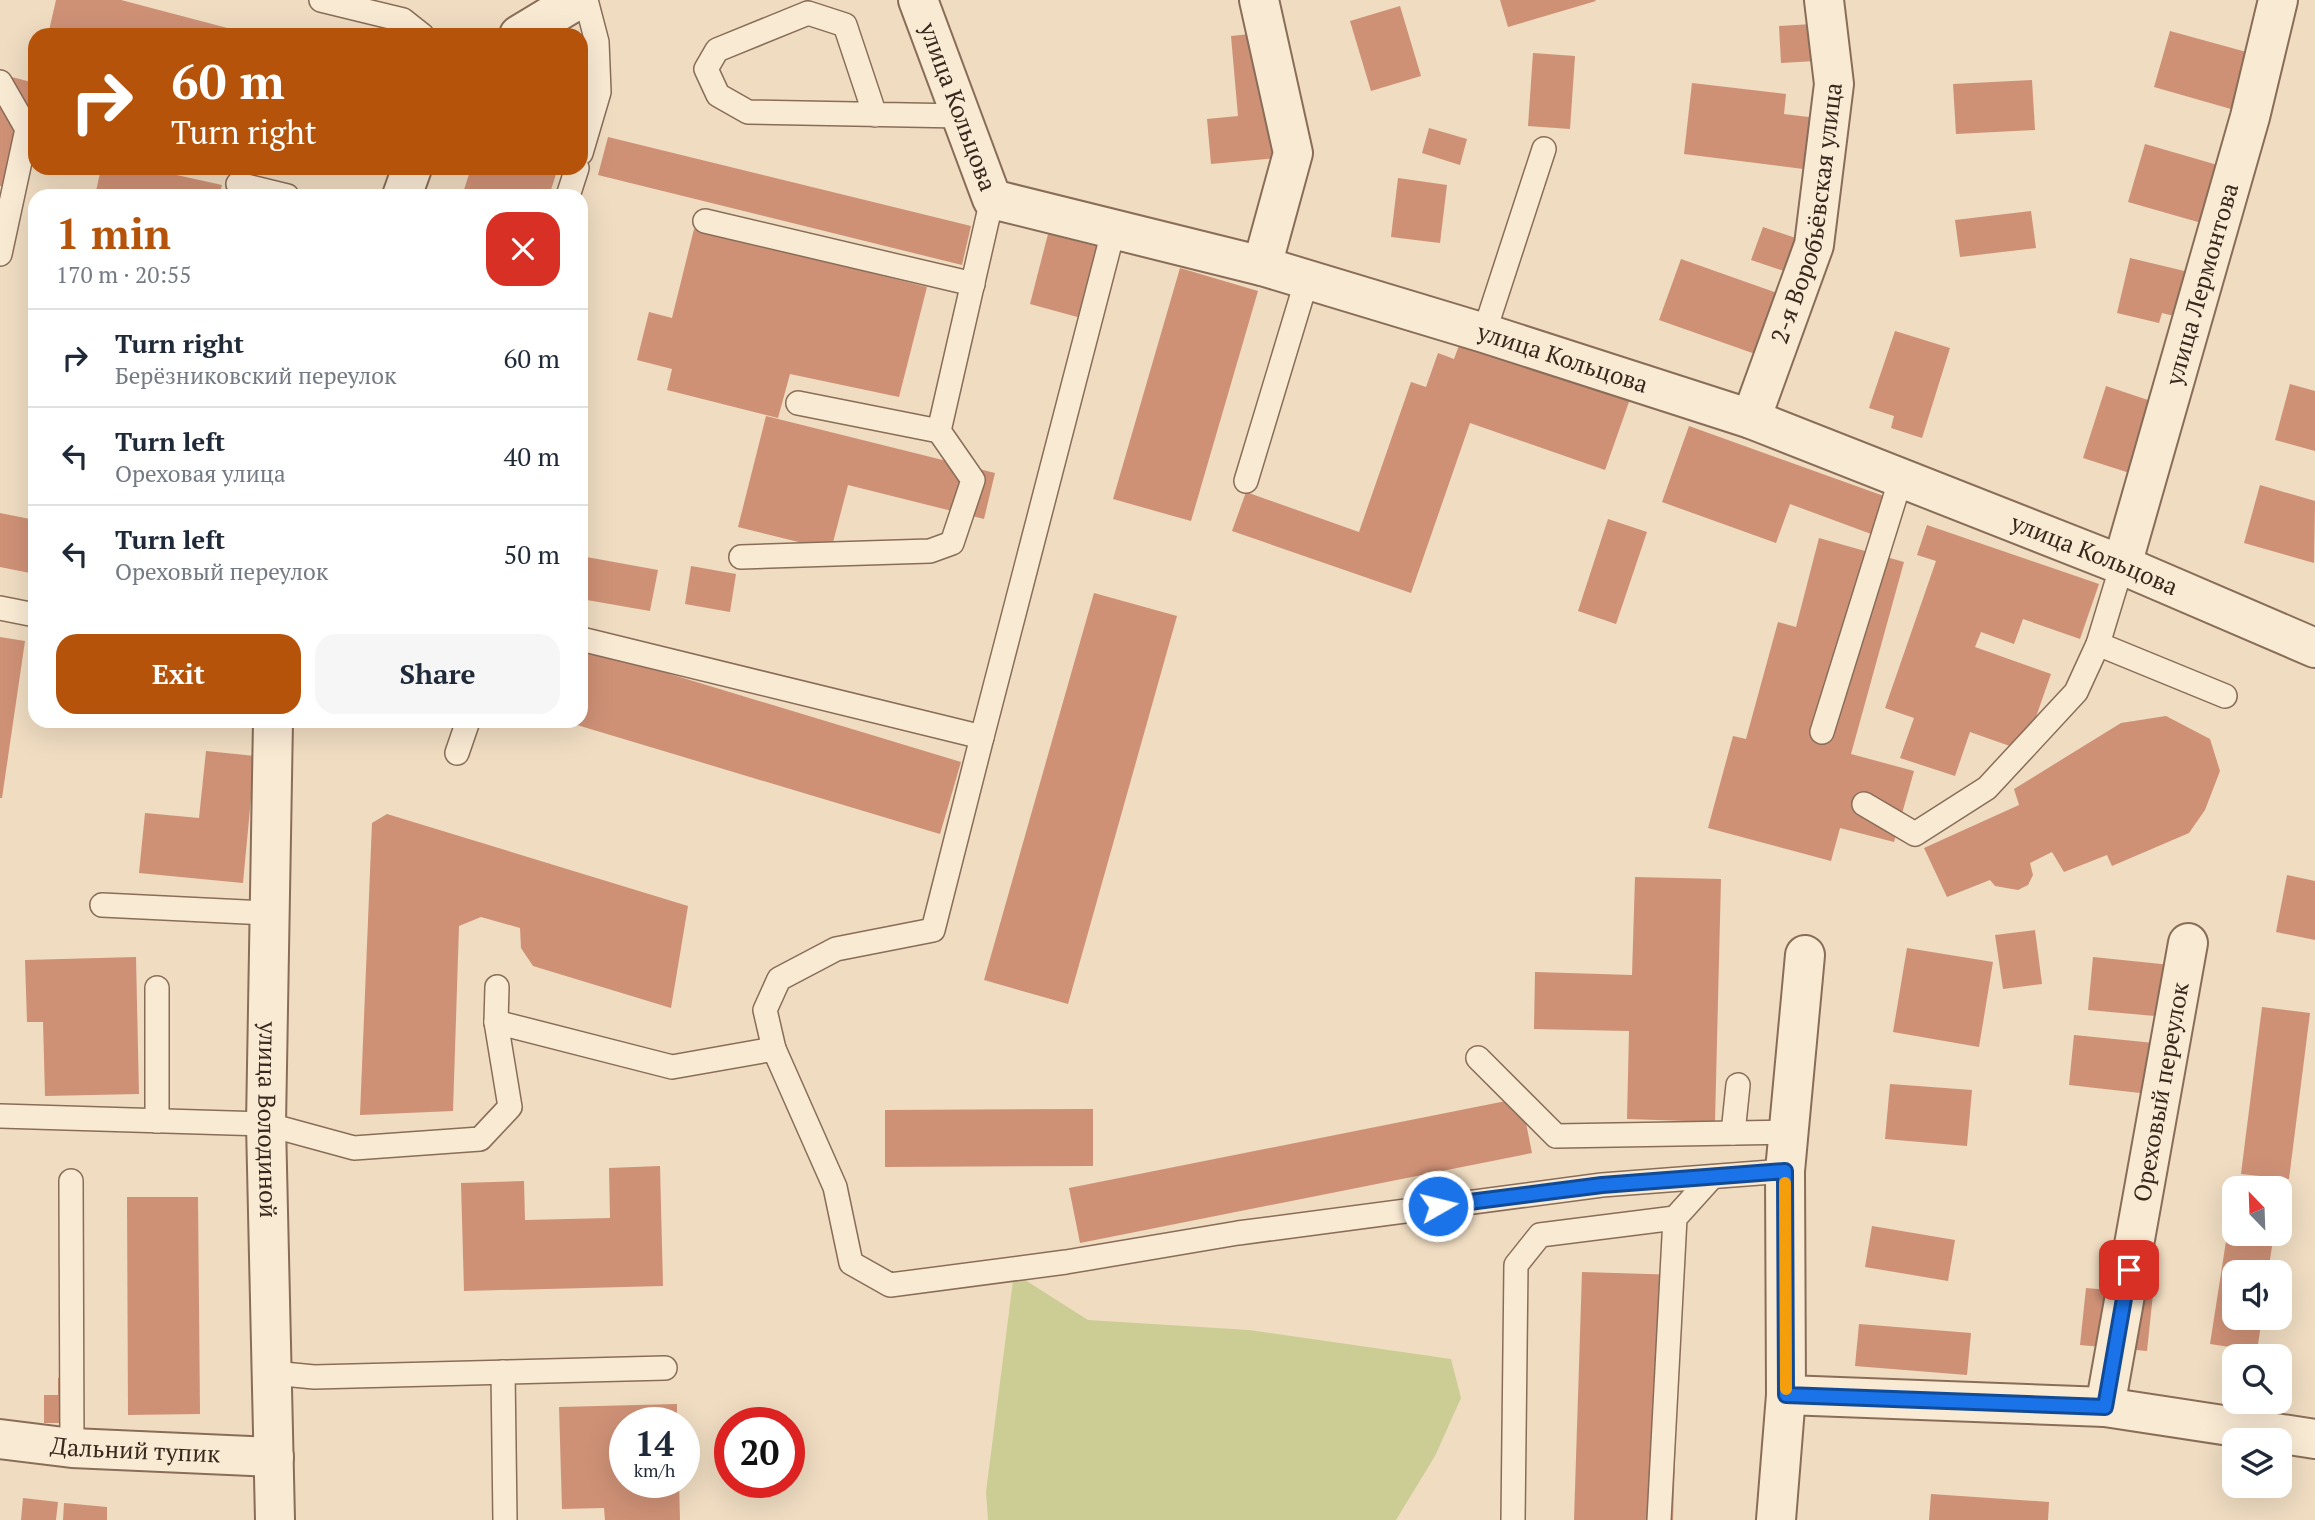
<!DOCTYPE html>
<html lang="en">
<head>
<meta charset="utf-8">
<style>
  :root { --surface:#fff; --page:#f6f6f7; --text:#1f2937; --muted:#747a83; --line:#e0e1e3; --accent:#b45309 }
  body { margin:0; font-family:"PT Serif",serif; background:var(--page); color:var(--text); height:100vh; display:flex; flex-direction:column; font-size:26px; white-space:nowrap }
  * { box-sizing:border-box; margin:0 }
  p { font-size:23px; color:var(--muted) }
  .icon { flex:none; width:38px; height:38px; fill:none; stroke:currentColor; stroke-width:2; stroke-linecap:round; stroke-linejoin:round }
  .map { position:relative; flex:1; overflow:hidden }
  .sheet { position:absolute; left:28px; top:189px; width:560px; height:539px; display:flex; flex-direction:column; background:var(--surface); border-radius:21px; box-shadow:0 7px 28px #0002 }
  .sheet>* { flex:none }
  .hud { position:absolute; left:28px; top:28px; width:560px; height:147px; border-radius:21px; box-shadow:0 7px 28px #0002; background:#b45309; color:#fff; overflow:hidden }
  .needle { width:46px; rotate:337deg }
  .buttons { position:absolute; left:2222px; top:1176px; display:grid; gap:14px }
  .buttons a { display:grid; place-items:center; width:70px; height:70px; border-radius:14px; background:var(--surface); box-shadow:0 7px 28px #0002; font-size:35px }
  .speed { position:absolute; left:609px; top:1407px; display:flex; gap:14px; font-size:35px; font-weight:700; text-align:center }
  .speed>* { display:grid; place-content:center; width:91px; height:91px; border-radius:50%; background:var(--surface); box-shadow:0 7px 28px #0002; line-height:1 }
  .speed small { font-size:18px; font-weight:400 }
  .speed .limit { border:10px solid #d22; background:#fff; color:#111 }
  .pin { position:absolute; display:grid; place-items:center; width:60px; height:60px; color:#fff; margin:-30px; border-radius:14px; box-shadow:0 4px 10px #0006 }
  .me { position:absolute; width:77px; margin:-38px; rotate:82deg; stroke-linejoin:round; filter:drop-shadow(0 0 5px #0008) }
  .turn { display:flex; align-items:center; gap:24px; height:147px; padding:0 28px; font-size:32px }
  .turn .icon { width:91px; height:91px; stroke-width:2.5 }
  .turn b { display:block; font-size:49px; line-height:60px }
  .round { display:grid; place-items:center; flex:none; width:74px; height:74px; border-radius:21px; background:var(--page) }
  .summary { display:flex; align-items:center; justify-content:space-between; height:119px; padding:0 28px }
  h1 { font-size:42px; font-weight:600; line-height:52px; color:var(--accent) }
  .button { display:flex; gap:14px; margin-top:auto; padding:14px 28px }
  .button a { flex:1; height:80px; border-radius:21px; background:var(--accent); color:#fff; font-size:28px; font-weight:600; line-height:80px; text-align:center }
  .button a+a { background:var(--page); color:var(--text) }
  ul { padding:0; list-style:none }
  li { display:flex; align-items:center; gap:21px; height:98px; padding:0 28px; border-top:2px solid var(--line) }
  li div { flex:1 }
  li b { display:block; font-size:26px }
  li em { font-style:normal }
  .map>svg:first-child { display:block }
  .green { fill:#cccd95 }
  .building { fill:#ce9176 }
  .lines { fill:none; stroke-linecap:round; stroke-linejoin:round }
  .service-casing { stroke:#896d58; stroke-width:26 }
  .minor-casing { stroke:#896d58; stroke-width:42 }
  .tertiary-casing { stroke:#896d58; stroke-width:42 }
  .service { stroke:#f9ead4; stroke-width:23 }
  .minor { stroke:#f9ead4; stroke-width:38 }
  .tertiary { stroke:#f9ead4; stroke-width:38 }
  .route-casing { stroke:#114b97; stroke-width:18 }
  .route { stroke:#1a73e8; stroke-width:12 }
  .slow { stroke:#f59e0b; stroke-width:12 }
  .labels { text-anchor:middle; stroke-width:6; stroke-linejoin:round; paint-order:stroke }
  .street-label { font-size:24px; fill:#38271d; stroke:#f6e7d1 }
</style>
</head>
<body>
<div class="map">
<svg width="2315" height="1520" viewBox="0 0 2315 1520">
  <rect width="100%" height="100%" fill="#efdcc1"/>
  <path class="green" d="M1014,1273L1088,1320L1249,1330L1451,1359L1461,1398L1435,1456L1396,1520H988L986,1492Z"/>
  <g class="building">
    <path d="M56,0H121L254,35H48Z"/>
    <path d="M1500,0H1595L1596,1L1508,27Z"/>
    <path d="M1400,6L1421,76L1371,91L1350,21Z"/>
    <path d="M1830,23L1833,60L1781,63L1779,26Z"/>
    <path d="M1278,31L1289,157L1211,164L1207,119L1238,116L1231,36Z"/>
    <path d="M2170,31L2261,56L2245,113L2154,87Z"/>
    <path d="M1533,53L1575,56L1570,129L1528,126Z"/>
    <path d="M0,74L35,83L7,188L0,186Z"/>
    <path d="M2032,80L2035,130L1956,134L1953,84Z"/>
    <path d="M1692,83L1786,94L1784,114L1817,118L1811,170L1684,154Z"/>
    <path d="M1429,128L1467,139L1460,165L1422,153Z"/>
    <path d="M608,137L971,226L962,265L598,175Z"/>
    <path d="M2145,144L2221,166L2205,224L2128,202Z"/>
    <path d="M101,168H145L222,185L219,196H95Z"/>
    <path d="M471,168H558L549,196H462Z"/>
    <path d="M1398,178L1447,185L1440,243L1391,237Z"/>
    <path d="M2031,211L2036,248L1960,257L1955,220Z"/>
    <path d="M1763,227L1828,249L1817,282L1751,260Z"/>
    <path d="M694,229L927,287L899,397L790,374L778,418L667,390L672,369L637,360L649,312L672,318Z"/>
    <path d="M1048,234L1110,250L1092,321L1030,304Z"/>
    <path d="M2130,258L2197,274L2186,319L2162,313L2159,323L2117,313Z"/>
    <path d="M1681,259L1797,300L1775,361L1659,320Z"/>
    <path d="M1180,268L1258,291L1191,521L1113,499Z"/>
    <path d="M1895,331L1950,348L1922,438L1891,428L1894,416L1869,408Z"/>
    <path d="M1461,340L1630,399L1605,470L1470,423L1411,593L1232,531L1246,492L1359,532L1411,382L1426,387L1438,353L1454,359Z"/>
    <path d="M2290,384L2315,391V451L2275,440Z"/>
    <path d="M2106,386L2166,406L2142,477L2083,458Z"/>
    <path d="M766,416L995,473L984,519L848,485L831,550L738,527Z"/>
    <path d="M1689,426L1895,500L1882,538L1790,504L1776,543L1662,502Z"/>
    <path d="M2260,485L2315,501L2314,563L2244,543Z"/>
    <path d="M0,513L35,520V574L0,567Z"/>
    <path d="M1608,519L1647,532L1616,624L1578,611Z"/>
    <path d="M1927,525L2099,584L2080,639L2023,619L2014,644L1981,632L1975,647L2051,674L2024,751L1970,732L1955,776L1900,758L1914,718L1885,708L1936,561L1917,555Z"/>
    <path d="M1819,538L1904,562L1851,754L1914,771L1894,842L1840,828L1831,861L1708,828L1733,736L1746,739L1778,622L1796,627Z"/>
    <path d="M581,556L658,570L650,611L581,599Z"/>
    <path d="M691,566L736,574L730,612L685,604Z"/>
    <path d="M1094,593L1177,616L1068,1004L984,980Z"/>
    <path d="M0,637L25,641L2,798H0Z"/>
    <path d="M581,647L961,762L940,834L567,722L581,721Z"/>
    <path d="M2166,716L2210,739L2220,771L2205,810L2189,833L2112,866L2107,855L2064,872L2052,852L2030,863L2033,875L2028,885L2018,890L1995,886L1990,880L1947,897L1924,848L2019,805L2014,789L2121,723Z"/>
    <path d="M206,751L255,756L243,883L139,873L145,813L199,818Z"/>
    <path d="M387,814L688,906L671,1008L533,966L521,948L520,928L481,917L459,926L453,1111L360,1115L372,823Z"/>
    <path d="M2287,875L2315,881V940L2276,932Z"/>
    <path d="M1635,877L1721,879L1715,1122L1627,1119L1629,1031L1534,1029L1535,972L1632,975Z"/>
    <path d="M2035,930L2042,984L2003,989L1995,935Z"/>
    <path d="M1907,948L1993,962L1979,1047L1893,1032Z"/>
    <path d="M136,957L139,1094L45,1096L43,1022H27L25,960Z"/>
    <path d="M2093,957L2171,965L2166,1017L2088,1010Z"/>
    <path d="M2262,1007L2310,1013L2289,1179L2241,1174Z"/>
    <path d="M2074,1035L2164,1044L2158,1095L2069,1085Z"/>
    <path d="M1890,1084L1972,1090L1967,1146L1885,1139Z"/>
    <path d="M1521,1098L1532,1153L1080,1243L1069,1188Z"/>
    <path d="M1093,1109V1166L885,1167V1110Z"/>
    <path d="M660,1166L663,1286L464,1291L461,1183L524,1181L525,1220L610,1218L609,1168Z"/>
    <path d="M127,1197H198L200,1414L128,1415Z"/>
    <path d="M2229,1222L2235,1223V1234H2274L2268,1272H2235V1318H2262L2257,1351L2210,1344Z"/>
    <path d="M1872,1226L1955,1240L1948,1281L1865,1267Z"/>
    <path d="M1582,1272L1681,1275L1673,1520H1574Z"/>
    <path d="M2086,1288L2153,1294L2147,1351L2080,1345Z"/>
    <path d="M1859,1324L1971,1333L1967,1375L1855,1366Z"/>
    <path d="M58,1378H77V1423H44V1395H58Z"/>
    <path d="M677,1404V1423H625V1482H679L680,1520H605L604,1508L562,1509L559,1407Z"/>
    <path d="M1931,1494L2049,1502L2048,1520H1929Z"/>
    <path d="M23,1498L58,1502L56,1520H21Z"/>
    <path d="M64,1503L107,1507V1520H63Z"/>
  </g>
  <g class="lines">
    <g class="service-casing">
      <g id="service">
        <path d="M321,0L403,20L422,35"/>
        <path d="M0,82L27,129L0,254"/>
        <path d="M875,115L845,25L808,13L717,50L706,69L718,95L748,112L961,116"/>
        <path d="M581,153L599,92L597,42L586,0"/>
        <path d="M238,184L287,196"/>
        <path d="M568,196L577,168"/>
        <path d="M705,221L973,284"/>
        <path d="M1484,333L1544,149"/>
        <path d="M798,403L939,431"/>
        <path d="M1246,481L1307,279"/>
        <path d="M741,557L930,551L952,543L973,480L939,431L992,199"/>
        <path d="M0,608L35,615"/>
        <path d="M581,639L982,737L933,930L836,949L779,979L765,1010L774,1049"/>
        <path d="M2098,644L2225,696"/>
        <path d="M1822,732L1901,478"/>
        <path d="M982,737L1114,228"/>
        <path d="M457,753L468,721"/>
        <path d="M1864,804L1915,834L1987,788L2076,692L2098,644L2122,565"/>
        <path d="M102,905L268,913"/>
        <path d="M157,988V1121"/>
        <path d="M496,1022L672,1067L774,1049L835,1187L851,1263L890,1285L1066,1262L1238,1233L1602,1185L1785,1171"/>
        <path d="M1478,1058L1556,1136L1789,1132"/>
        <path d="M0,1116L266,1124L354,1148L480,1139L510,1107L496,1022L497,987"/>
        <path d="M1733,1133L1738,1085"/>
        <path d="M71,1181L72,1448"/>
        <path d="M503,1372L505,1520"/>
        <path d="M273,1373L314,1377L665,1368"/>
        <path d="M1513,1520L1516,1265L1540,1235L1675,1218"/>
        <path d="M1659,1520L1675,1218L1712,1177"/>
      </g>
    </g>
    <g class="minor-casing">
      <g id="minor">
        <path id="s1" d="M918,0L992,199L1262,266L1484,333L1751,419L2122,565L2315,648"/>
        <path d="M1259,0L1293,153L1262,266"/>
        <path id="s2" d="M1751,419L1814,245L1834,84L1824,0"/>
        <path id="s3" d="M2122,565L2250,117L2278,0"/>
        <path d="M1786,1395L2105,1407L2315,1439"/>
        <path id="s4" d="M2105,1407L2188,943"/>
        <path id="s5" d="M0,1439L72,1448L274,1457"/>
        <path d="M1776,1520L1786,1395L1785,1171L1805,955"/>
      </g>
    </g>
    <g class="tertiary-casing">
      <g id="tertiary">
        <path d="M519,35L577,0"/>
        <path d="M402,196L412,168"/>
        <path id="s6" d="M273,721L266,1124L275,1520"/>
      </g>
    </g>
    <use href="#service" class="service"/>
    <use href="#minor" class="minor"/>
    <use href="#tertiary" class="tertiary"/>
  </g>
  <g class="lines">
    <g class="route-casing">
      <path id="route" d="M1438,1206L1602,1185L1785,1171L1786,1395L2105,1407L2129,1270"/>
    </g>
    <use href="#route" class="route"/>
    <path class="slow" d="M1785,1183L1786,1389"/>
  </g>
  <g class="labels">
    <g class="street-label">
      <text dy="8" stroke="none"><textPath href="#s1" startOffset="114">улица Кольцова</textPath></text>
      <text dy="8" stroke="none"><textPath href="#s2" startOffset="215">2-я Воробьёвская улица</textPath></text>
      <text dy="8" stroke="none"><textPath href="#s3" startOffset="292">улица Лермонтова</textPath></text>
      <text dy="8" stroke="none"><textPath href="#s1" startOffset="805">улица Кольцова</textPath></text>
      <text dy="8" stroke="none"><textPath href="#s1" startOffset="1372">улица Кольцова</textPath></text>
      <text dy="8" stroke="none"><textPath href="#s4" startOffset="320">Ореховый переулок</textPath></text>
      <text dy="8" stroke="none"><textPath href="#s6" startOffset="399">улица Володиной</textPath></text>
      <text dy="8" stroke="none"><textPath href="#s5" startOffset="136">Дальний тупик</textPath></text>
    </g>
  </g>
</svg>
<div class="buttons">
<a><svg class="needle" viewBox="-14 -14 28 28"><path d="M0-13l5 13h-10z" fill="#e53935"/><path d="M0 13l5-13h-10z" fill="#747a83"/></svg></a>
<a><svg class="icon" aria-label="sound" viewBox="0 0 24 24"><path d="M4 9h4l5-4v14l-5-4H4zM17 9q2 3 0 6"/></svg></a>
<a><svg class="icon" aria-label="search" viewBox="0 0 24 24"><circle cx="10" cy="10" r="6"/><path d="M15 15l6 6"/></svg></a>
<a><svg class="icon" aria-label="layers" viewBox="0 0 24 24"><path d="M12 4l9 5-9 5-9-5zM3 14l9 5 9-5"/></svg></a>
</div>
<div class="speed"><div>14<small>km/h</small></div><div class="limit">20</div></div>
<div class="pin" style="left:2129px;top:1270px;background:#d93025"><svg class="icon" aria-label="arrive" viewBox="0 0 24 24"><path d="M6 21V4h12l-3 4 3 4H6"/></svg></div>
<svg class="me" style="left:1438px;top:1206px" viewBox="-20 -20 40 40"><circle r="17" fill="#1a73e8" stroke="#fff" stroke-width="3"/><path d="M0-11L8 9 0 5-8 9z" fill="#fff"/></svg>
<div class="hud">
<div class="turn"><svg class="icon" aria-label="right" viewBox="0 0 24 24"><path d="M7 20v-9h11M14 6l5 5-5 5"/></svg><div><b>60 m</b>Turn right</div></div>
</div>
<section class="sheet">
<div class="summary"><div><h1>1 min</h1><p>170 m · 20:55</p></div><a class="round" style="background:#d93025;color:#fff"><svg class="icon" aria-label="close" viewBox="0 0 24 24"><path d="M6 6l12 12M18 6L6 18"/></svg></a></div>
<ul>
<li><svg class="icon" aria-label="right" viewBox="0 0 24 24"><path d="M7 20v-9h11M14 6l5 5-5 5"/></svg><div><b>Turn right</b><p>Берёзниковский переулок</p></div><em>60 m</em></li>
<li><svg class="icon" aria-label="left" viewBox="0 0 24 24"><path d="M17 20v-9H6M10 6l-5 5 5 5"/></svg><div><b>Turn left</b><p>Ореховая улица</p></div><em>40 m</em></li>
<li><svg class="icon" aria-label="left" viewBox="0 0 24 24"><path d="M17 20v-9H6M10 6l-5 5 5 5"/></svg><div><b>Turn left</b><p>Ореховый переулок</p></div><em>50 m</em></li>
</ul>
<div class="button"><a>Exit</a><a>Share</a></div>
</section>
</div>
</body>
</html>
